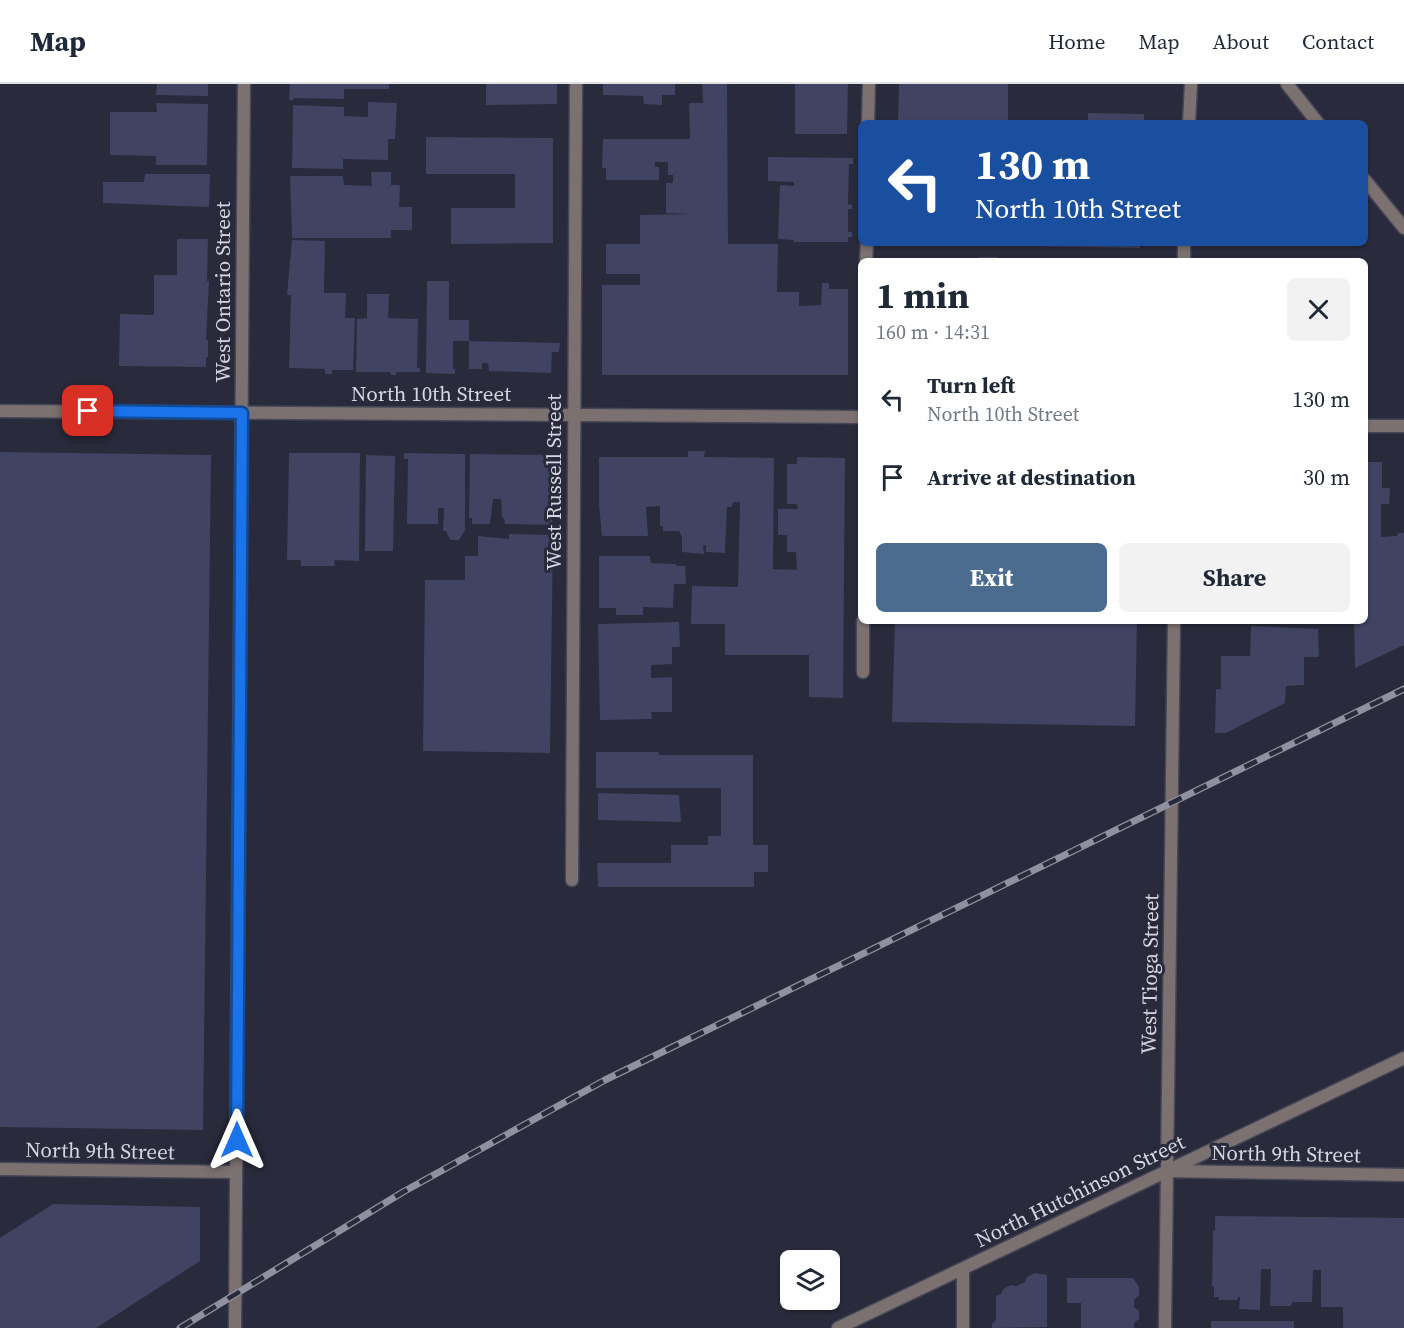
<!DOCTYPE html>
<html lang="en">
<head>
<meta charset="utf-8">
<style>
  :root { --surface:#fff; --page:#f2f2f3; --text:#1f2937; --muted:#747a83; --line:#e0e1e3; --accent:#4b6c8f }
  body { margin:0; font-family:"Source Serif 4",serif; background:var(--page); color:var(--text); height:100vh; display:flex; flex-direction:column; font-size:22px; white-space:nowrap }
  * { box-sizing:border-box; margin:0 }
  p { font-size:20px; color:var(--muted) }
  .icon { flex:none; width:33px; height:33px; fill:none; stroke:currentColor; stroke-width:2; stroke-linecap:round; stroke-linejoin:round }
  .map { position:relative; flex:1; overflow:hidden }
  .sheet { position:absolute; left:858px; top:174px; width:510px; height:366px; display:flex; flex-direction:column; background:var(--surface); border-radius:9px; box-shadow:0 2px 4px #0004 }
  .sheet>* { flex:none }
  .guide { position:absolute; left:858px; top:36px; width:510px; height:126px; border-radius:9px; box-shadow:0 2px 4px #0004; background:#1a4fa0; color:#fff; overflow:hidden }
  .tools { position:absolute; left:780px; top:1166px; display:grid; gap:12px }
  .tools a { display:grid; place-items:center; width:60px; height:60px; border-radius:9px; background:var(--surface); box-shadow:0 2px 4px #0004; font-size:30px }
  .pin { position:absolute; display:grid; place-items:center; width:51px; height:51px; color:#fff; margin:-26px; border-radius:12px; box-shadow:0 3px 9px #0006 }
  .me { position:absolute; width:66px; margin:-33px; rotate:0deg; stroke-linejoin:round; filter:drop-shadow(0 0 4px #0008) }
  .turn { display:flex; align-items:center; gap:21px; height:126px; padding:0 18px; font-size:27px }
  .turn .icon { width:78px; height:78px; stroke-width:2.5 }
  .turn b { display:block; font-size:42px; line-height:51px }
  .round { display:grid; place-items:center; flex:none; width:63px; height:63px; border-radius:9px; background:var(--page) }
  .summary { display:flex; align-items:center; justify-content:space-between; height:102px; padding:0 18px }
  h1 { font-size:36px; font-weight:700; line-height:45px }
  .primary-button { display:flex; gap:12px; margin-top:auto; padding:12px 18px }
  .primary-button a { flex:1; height:69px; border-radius:9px; background:var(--accent); color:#fff; font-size:24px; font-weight:700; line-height:69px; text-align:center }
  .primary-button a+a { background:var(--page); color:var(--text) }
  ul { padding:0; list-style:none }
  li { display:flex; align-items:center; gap:18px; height:78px; padding:0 18px }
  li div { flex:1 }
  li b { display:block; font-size:22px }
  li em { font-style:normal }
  header { display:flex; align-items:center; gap:36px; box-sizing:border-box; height:84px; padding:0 30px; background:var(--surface); border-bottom:2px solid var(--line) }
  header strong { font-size:28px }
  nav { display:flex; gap:33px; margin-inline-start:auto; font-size:21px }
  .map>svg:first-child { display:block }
  .building { fill:#404362 }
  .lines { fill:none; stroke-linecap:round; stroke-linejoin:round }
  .minor-casing { stroke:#454656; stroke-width:15 }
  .tertiary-casing { stroke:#454656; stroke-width:15 }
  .minor { stroke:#7c7171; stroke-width:12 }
  .tertiary { stroke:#7c7171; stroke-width:12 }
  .rail-casing { stroke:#90919e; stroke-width:7 }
  .rail { stroke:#292a3b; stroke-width:4.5; stroke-dasharray:14; stroke-linecap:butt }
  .route-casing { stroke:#114b97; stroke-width:15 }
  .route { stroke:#1a73e8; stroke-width:10 }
  .labels { text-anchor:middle; stroke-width:6; stroke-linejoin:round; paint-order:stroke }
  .street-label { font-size:21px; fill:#d5d6e1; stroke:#292a3b }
</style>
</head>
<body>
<header>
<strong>Map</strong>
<nav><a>Home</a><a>Map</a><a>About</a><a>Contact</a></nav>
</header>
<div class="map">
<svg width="1404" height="1244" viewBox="0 0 1404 1244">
  <rect width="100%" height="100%" fill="#292a3b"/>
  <g class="building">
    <path d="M157,0H208V12L156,11Z"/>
    <path d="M290,0H389V5H344V15L294,14L293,16H289Z"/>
    <path d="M486,0H557V20L486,21Z"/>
    <path d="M603,0H675V11H662V21L644,20L643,12L603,11Z"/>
    <path d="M702,0H727L728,160H778L777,208H799V222L821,221L822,199H829V205H848V291H602V201H640V190H606V160H640V131L691,130L666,129V99H673V91H668V78H655V83H659V96H606V84H602L603,55H690L689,19H703Z"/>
    <path d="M795,0H848L847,50H795Z"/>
    <path d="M899,0H1008V39H898Z"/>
    <path d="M368,18L397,19L395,55H388V76L343,75V85L292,84L293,21L344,23V32L368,33Z"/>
    <path d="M156,19L208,20L207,81H156V72L110,71V28H157Z"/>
    <path d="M1088,29L1144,30V39H1069V36H1088Z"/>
    <path d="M426,53L553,54V159L451,160V124H515V90H426Z"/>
    <path d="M768,73L853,74V80H849L848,120L852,121V125H848V148H852V153H848V158H793L794,156L778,155L780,101L794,102V98L768,97Z"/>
    <path d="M371,88H391V101H400L399,123H412V146H391V154H292L290,92H343L344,101L372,102Z"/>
    <path d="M145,90H210L209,123L103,119V98H144Z"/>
    <path d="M177,155H208L207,197H209L206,256H208V273H206V283L119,282L120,230L154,231V191H177Z"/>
    <path d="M292,156L325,157L324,209H346L345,234H355L353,286H332V290H325V285L289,284L291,211H287Z"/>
    <path d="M1017,159H1140V164L1017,162Z"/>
    <rect x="979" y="173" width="18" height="4"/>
    <path d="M427,197H449V236H469V257H453V285H455V290L426,289Z"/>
    <path d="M367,210H389L388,234L418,235L417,284H420V288H396V291H391L390,288H356L357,235L367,234Z"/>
    <path d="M469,257L560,259L559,268H552L551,289L489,287L488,279H482V285H469Z"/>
    <path d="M688,367H705L704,373L774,374L773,485L797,486L796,468H787V451H778V425H798L797,420H787V380H797V373L845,374L843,614L809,613V571H725V540H691L692,502L738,503L740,418H733L732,423H727L725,469L706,468V461H703L704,470L682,468V453L679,447H663V442H660V422L646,423L648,452H602L599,421V373H688Z"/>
    <path d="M0,368L211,371L203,1046L0,1043Z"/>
    <path d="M289,369H360L359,477L334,476L335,482H301V476H287Z"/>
    <path d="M404,369L465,370V446L459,456H450L446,447H443L444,424H438V440H407L408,375H404Z"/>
    <path d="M470,370L554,371L552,441L505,440L504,434L502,433L501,415H493L490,440H472V434H469Z"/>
    <path d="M366,371L395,372L393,467H365Z"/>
    <path d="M1365,378H1382V404H1390L1389,420H1381V453L1397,452L1398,449H1404V561L1355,584L1354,537H1365Z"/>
    <path d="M509,450L553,451L550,669L423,667L425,496H465V472H478V452L509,455Z"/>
    <path d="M599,472H650L651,479L676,480L677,482H685L686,500H674L673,524L643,523V531H616V524H599Z"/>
    <path d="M895,537H1137L1135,642L892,638Z"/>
    <path d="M679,538L680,563H672V580L651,581V594L672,593V628H651L652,635L600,636L598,540Z"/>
    <path d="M1251,542L1318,545L1319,573H1304V601L1286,602L1285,619L1226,649H1215L1216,605H1221V572H1250Z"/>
    <path d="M596,668H659V671H753V761H768V788H754V803H598L597,779H671V761H708V752H721V704H596Z"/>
    <path d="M598,709L679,711L681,738L598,736Z"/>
    <path d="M53,1120L200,1123V1177L96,1244H0V1154Z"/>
    <path d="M1215,1132L1404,1134V1244H1343V1223H1321V1186H1313L1312,1218H1292L1291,1222H1270L1271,1185H1261L1260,1226L1239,1225L1240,1213H1238L1237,1216H1219V1213H1214V1203H1212L1213,1147H1215Z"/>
    <path d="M1035,1189L1047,1191V1243L992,1244V1240L996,1236V1212L1001,1210L1003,1205L1011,1201L1017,1202L1025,1198L1027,1193Z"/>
    <path d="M1067,1194H1133L1139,1203V1211L1134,1216V1223L1139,1227V1235L1134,1239V1244H1081V1219H1067Z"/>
    <rect x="1211" y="1237" width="83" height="7"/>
  </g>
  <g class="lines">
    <g class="minor-casing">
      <g id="minor">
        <path d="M868,39L869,0"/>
        <path d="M1189,39L1191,0"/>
        <path d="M866,177L867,159"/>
        <path d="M1184,177V159"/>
        <path d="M0,327L861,333"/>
        <path d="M1365,342H1404"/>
        <path d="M863,588V537"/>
        <path d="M572,796L576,0"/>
        <path d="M0,1085L236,1088"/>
        <path d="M235,1244L244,0"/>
        <path d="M838,1244L1404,974"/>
        <path d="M963,1244V1185"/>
        <path d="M1165,1244L1174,537"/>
      </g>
    </g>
    <g class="tertiary-casing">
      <g id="tertiary">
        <path d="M1287,0L1318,39"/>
        <path d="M1365,96L1404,144"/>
        <path d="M1167,1087L1404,1091"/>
      </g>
    </g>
    <use href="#minor" class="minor"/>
    <use href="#tertiary" class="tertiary"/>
    <g class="rail-casing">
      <path id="rail" d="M180,1244L403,1108L605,996L1404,605"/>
    </g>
    <use href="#rail" class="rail"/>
  </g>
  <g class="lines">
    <g class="route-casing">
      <path id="route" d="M88,327L242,329L237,1056"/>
    </g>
    <use href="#route" class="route"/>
  </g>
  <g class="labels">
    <g class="street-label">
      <text transform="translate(223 208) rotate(-90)" y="7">West Ontario Street</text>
      <text x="431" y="317">North 10th Street</text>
      <text transform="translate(554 398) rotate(-90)" y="7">West Russell Street</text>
      <text transform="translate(1150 890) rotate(-89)" y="7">West Tioga Street</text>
      <text transform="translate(100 1067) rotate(1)" y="7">North 9th Street</text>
      <text transform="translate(1286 1070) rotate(1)" y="7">North 9th Street</text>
      <text transform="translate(1080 1107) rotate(-26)" y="7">North Hutchinson Street</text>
    </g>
  </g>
</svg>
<div class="tools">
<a><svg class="icon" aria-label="layers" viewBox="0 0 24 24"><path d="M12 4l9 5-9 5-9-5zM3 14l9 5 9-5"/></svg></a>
</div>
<div class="pin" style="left:88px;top:327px;background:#d93025"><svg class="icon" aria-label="arrive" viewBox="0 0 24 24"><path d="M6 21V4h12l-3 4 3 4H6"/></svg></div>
<svg class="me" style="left:237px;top:1056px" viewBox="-20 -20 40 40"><path d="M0-17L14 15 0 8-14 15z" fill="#1a73e8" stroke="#fff" stroke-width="4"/></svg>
<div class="guide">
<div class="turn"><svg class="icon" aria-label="left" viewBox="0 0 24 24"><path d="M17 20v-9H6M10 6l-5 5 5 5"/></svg><div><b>130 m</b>North 10th Street</div></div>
</div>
<section class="sheet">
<div class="summary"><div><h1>1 min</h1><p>160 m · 14:31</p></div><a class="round"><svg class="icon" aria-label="close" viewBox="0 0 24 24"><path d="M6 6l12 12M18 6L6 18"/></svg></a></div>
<ul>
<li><svg class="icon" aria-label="left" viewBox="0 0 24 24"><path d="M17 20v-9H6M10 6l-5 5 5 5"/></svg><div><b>Turn left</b><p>North 10th Street</p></div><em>130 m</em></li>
<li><svg class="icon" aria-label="arrive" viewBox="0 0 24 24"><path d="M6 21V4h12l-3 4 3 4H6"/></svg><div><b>Arrive at destination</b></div><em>30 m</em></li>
</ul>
<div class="primary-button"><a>Exit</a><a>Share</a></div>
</section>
</div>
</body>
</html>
